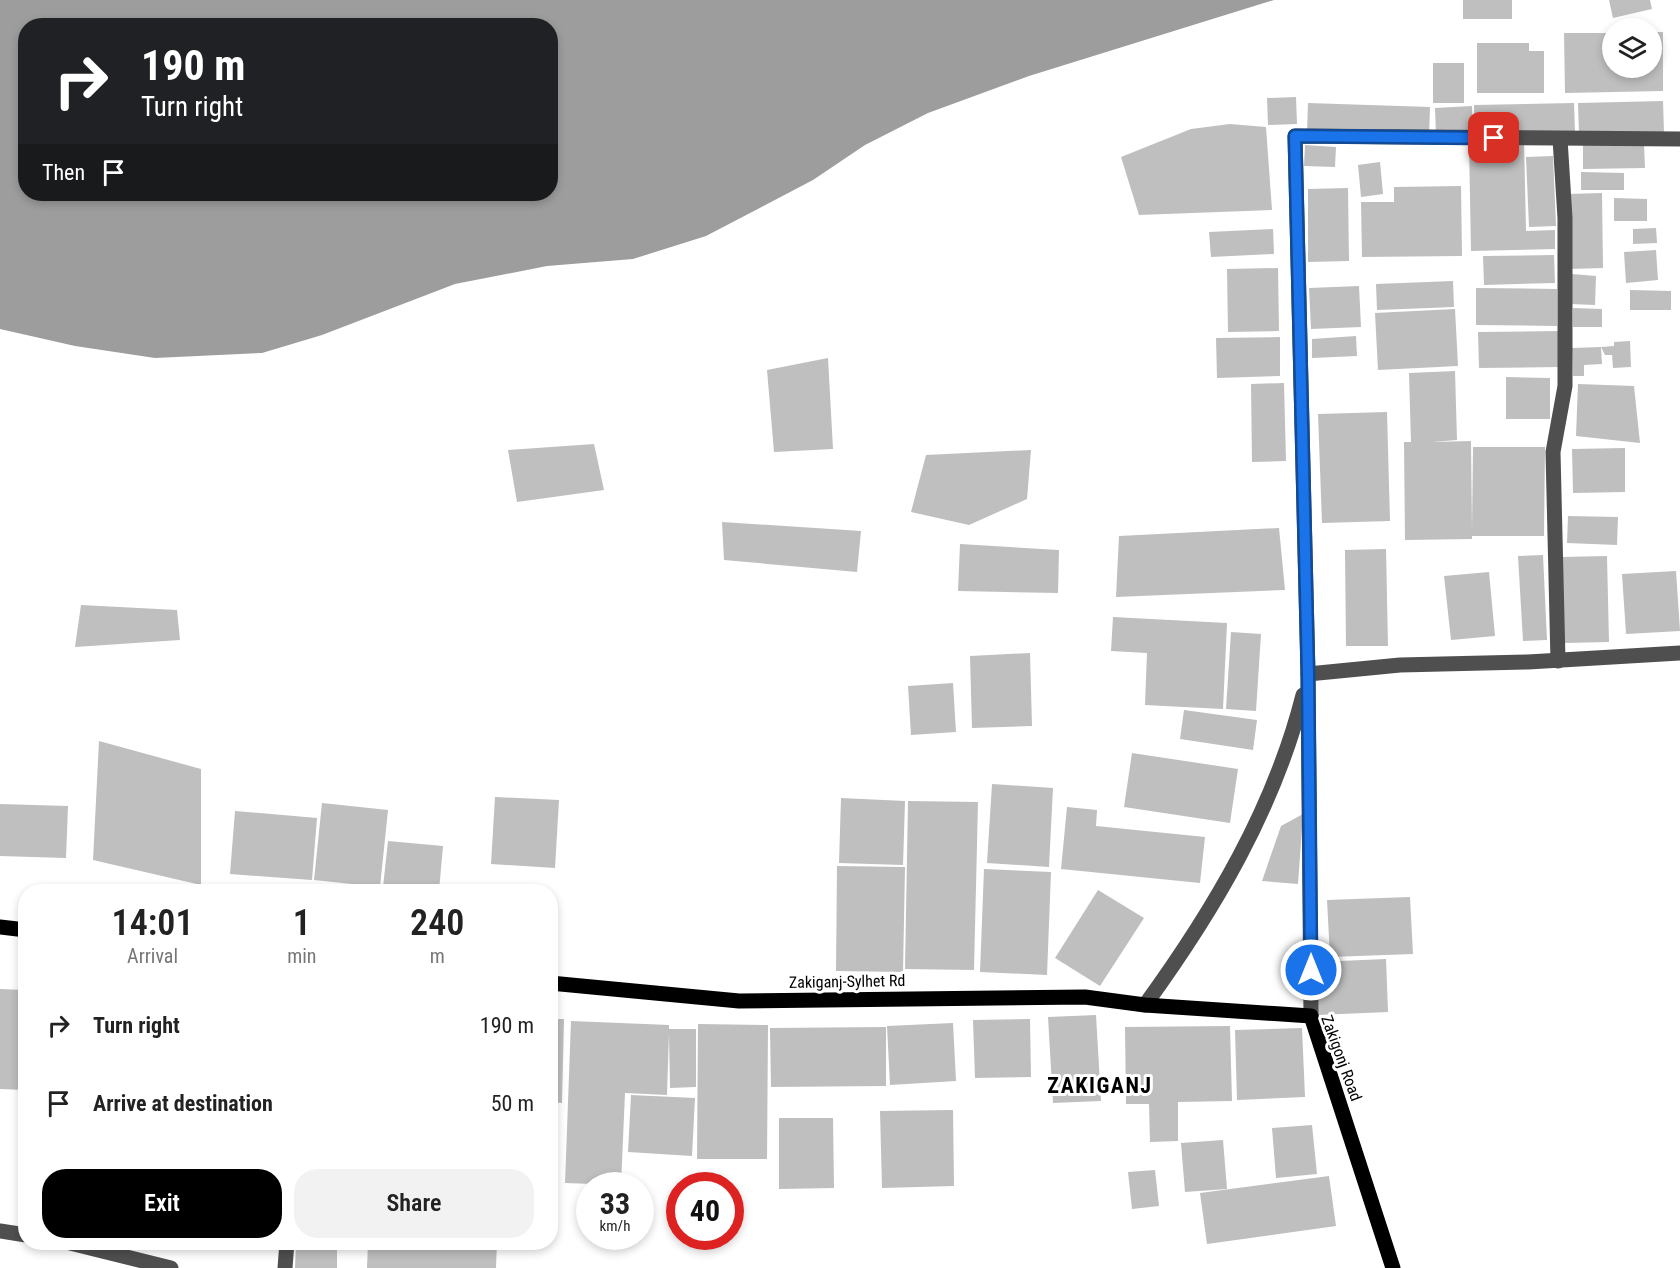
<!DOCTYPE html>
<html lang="en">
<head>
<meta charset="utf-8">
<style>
  :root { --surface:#fff; --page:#f2f2f2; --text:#222; --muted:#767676; --accent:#000 }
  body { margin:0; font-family:"Roboto Condensed",sans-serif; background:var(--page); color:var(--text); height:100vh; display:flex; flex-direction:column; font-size:22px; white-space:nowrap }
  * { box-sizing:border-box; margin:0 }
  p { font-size:20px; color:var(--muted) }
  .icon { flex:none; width:33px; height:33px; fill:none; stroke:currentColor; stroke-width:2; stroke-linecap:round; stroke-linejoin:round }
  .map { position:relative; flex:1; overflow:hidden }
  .side { position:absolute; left:18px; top:884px; width:540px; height:366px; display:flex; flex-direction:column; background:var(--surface); border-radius:24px; box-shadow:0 3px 9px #0003 }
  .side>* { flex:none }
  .hud { position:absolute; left:18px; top:18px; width:540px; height:183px; border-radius:24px; box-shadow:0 3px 9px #0003; background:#202124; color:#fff; overflow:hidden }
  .tools { position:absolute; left:1602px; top:18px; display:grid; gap:12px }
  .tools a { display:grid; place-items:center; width:60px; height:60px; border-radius:50%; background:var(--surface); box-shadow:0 3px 9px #0003; font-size:30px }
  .speed { position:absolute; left:576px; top:1172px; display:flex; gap:12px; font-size:30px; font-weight:700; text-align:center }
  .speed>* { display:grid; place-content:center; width:78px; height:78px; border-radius:50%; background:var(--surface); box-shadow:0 3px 9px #0003; line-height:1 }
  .speed small { font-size:15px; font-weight:400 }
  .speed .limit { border:9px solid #d22; background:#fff; color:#111 }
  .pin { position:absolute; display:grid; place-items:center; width:51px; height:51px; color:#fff; margin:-26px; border-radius:12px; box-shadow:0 3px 9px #0006 }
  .me { position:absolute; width:66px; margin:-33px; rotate:0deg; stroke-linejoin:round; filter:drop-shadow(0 0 4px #0008) }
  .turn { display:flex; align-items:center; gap:21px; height:126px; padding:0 24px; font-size:27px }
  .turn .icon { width:78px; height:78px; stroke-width:2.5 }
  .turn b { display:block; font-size:42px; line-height:51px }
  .then { display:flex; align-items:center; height:57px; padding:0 24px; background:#0003; gap:12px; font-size:22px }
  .eta { display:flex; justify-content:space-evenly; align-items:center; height:102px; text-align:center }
  .eta b { font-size:36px; font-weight:600; line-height:42px }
  .cta { display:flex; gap:12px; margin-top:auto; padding:12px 24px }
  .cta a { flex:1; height:69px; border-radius:24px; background:var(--accent); color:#fff; font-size:24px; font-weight:600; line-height:69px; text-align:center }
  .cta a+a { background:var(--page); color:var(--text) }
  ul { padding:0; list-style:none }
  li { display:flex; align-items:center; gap:18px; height:78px; padding:0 24px }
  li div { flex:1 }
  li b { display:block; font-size:22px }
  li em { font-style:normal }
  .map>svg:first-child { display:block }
  .water { fill:#9d9d9d; fill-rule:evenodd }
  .building { fill:#bfbfbf }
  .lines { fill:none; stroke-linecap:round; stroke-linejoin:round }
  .minor { stroke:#4f4f4f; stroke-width:15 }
  .major { stroke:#000; stroke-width:15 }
  .route-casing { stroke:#114b97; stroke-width:15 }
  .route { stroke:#1a73e8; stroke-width:10 }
  .labels { text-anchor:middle; stroke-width:6; stroke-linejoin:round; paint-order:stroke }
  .street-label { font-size:16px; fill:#000; stroke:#fff }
  .district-label { font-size:22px; font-weight:bold; letter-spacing:1.5px; fill:#000; stroke:#fff }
</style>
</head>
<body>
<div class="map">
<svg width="1680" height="1268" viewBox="0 0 1680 1268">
  <rect width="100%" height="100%" fill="#fff"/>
  <path class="water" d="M0,0H1274L1029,76L928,113L865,145L813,180L706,236L633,259L547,266L455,284L322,335L262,353L155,358L75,346L0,329ZM26,26H550V194H26Z"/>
  <g class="building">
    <rect x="1463" y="0" width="49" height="19"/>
    <path d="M1609,0H1650L1652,9L1613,18Z"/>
    <path d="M1652,32H1663V91L1565,93L1564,33H1612V68H1652Z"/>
    <path d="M1477,43H1529V51H1544V93H1477Z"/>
    <rect x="1433" y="63" width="31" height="40"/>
    <path d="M1296,97L1297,124L1268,125L1267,98Z"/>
    <path d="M1663,101L1664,132L1579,134L1578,103Z"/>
    <path d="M1308,103L1430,107L1429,137L1307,133Z"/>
    <path d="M1574,103L1575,132L1474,134V105Z"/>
    <path d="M1472,106L1473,133L1436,135L1435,108Z"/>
    <path d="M1230,124L1266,127L1272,210L1139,215L1121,157L1191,129Z"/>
    <path d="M1524,142L1526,231L1555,230V249L1471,251L1469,143Z"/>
    <path d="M1583,144H1644L1645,168L1583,169Z"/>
    <path d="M1305,145L1336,147L1335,167L1304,166Z"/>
    <path d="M1553,156L1556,226L1529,227L1526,157Z"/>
    <path d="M1380,162L1383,194L1361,197L1358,165Z"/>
    <path d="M1581,172L1624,173V190H1581Z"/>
    <path d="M1461,186L1462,256L1362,257L1361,202H1394V187Z"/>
    <path d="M1348,188L1349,261L1308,262V189Z"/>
    <path d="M1602,193L1603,268L1569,269L1567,194Z"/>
    <path d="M1614,198L1647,199V221H1614Z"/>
    <path d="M1656,228L1657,243L1633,244V229Z"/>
    <path d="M1273,229L1274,254L1211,257L1209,232Z"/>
    <path d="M1656,250L1658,280L1626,283L1624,252Z"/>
    <path d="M1554,255L1555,283L1484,285L1483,256Z"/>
    <path d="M1278,268L1279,331L1228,332L1227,269Z"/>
    <path d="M1572,274L1596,276L1595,305L1570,304Z"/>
    <path d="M1453,281L1454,307L1377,310L1376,284Z"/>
    <path d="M1359,286L1361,327L1311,329L1309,288Z"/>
    <path d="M1476,288L1557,289V326L1476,325Z"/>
    <path d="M1630,290L1671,291V310H1630Z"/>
    <path d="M1573,308L1602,309V327H1573Z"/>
    <path d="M1455,309L1458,366L1378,370L1375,313Z"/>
    <path d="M1560,331V367L1479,368L1478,332Z"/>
    <path d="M1356,336L1357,356L1312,358V339Z"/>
    <path d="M1280,337V376L1217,378L1216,338Z"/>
    <path d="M1630,341L1631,367L1613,368L1612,355H1605L1601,347L1614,346V342Z"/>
    <path d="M1601,347L1602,364L1584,365V376H1573L1572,348Z"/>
    <path d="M828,358L833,449L774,452L767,370Z"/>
    <path d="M1455,371L1457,440L1432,442L1471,441L1472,530L1473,447H1545L1544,536H1472V539L1405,540L1404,442H1411L1409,373Z"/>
    <path d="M1506,377L1550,378V419H1506Z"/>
    <path d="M1284,383L1286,461L1252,462L1251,384Z"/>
    <path d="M1578,384L1634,386L1640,443L1576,436Z"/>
    <path d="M1387,412L1390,521L1322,523L1318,414Z"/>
    <path d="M594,444L604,490L517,502L508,450Z"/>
    <path d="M1625,448V492L1573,493L1572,449Z"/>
    <path d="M1031,450L1027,499L969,525L911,512L926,455Z"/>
    <path d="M1568,516L1618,517L1617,545L1567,543Z"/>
    <path d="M722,522L861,531L857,572L724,560Z"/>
    <path d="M1279,528L1285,590L1116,597L1119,536Z"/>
    <path d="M960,544L1059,550L1058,593L958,591Z"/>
    <path d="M1386,549L1388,646H1346L1345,550Z"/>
    <path d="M1543,555L1547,640L1523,641L1518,556Z"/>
    <path d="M1607,556L1609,642L1564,643L1562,557Z"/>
    <path d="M1676,571L1680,631L1626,634L1622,574Z"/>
    <path d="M1489,572L1495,636L1451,640L1444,576Z"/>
    <path d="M81,605L177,610L180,640L75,647Z"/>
    <path d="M1113,617L1227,623L1223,709L1145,705L1147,653L1111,651Z"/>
    <path d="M1231,632L1261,634L1256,711L1226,709Z"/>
    <path d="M1030,653L1032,726L972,728L970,656Z"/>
    <path d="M953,683L956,732L911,735L908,686Z"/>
    <path d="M1184,710L1257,720L1253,750L1180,739Z"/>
    <path d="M99,741L201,769V885L93,860Z"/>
    <path d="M1132,753L1238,769L1230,823L1124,807Z"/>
    <path d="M992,784L1053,788L1049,867L987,863Z"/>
    <path d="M495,797L559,800L555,868L491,864Z"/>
    <path d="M841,798L905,801L903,865L839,863Z"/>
    <path d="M908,801L978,802L974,970L905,969Z"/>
    <path d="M322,803L388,810L380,887L314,880Z"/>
    <path d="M0,804L68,806L66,858L0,856Z"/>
    <path d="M1067,807L1097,810L1096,826L1205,837L1200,883L1061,869Z"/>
    <path d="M235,811L317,818L312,880L230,874Z"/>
    <path d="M1303,814L1298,884L1262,881L1281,826Z"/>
    <path d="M388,841L443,846L439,891L383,887Z"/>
    <path d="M837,866L905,867L903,972L836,971Z"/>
    <path d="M984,869L1051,872L1047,975L980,972Z"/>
    <path d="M1098,890L1144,918L1100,986L1055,958Z"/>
    <path d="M1410,897L1413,954L1330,957L1327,900Z"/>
    <path d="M1386,959L1388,1012L1318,1015L1316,962Z"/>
    <path d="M0,989L26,990L24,1090L0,1089Z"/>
    <path d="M1096,1015L1101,1101L1053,1103L1048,1017Z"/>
    <path d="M550,1019H564L562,1103L550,1102Z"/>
    <path d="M1030,1019L1031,1077L975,1078L973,1020Z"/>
    <path d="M571,1021L669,1025V1029H696V1087L670,1088L669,1033L667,1095L625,1093L621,1185L565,1183Z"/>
    <path d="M953,1023L956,1081L890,1085L887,1026Z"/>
    <path d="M698,1024L768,1025L767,1159H697Z"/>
    <path d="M1230,1026L1232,1101L1178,1102V1141L1150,1142L1149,1104H1126L1125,1027Z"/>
    <path d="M886,1027V1086L771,1087L770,1028Z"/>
    <path d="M1302,1028L1305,1097L1237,1100L1235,1030Z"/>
    <path d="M631,1095L695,1098L692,1156L628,1152Z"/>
    <path d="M953,1110L954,1186L882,1188L880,1111Z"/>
    <path d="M779,1118H833L834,1188L779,1189Z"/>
    <path d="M1312,1125L1317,1174L1276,1178L1272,1128Z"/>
    <path d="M1223,1140L1227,1189L1185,1192L1181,1143Z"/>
    <path d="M1155,1170L1159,1206L1132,1209L1128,1172Z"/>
    <path d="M1329,1176L1336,1226L1207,1244L1200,1193Z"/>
    <path d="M296,1242H337V1268H295Z"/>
    <path d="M368,1242H497L496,1268H367Z"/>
  </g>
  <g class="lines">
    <g class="minor">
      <path d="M1558,661L1553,452L1565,386V218L1560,139"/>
      <path d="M1308,674L1400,665L1528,662L1680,653"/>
      <path d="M1145,1005C1214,910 1274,809 1303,695"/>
      <path d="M1311,1016L1308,674L1295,136L1680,139"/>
      <path d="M0,1231L26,1235"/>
      <path d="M66,1242L171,1268"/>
      <path d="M285,1268L287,1242"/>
    </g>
    <g class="major">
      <path d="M0,927L26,930"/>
      <path d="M550,983L739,1001L1085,997L1145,1005L1311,1016L1393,1268"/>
    </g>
  </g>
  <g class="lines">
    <g class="route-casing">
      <path id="route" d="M1311,970L1308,674L1295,136L1494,138"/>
    </g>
    <use href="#route" class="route"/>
  </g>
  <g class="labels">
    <g class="street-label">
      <text transform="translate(847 981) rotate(-1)" y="6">Zakiganj-Sylhet Rd</text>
      <text transform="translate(1342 1058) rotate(70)" y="6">Zakigonj Road</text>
    </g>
    <g class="district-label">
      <text x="1100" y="1093">ZAKIGANJ</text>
    </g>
  </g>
</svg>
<div class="tools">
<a><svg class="icon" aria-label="layers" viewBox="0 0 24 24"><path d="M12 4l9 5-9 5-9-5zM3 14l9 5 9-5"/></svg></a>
</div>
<div class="speed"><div>33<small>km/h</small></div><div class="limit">40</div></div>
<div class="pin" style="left:1494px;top:138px;background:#d93025"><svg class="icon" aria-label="arrive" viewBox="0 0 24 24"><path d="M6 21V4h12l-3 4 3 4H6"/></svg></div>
<svg class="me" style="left:1311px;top:970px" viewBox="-20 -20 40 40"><circle r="17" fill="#1a73e8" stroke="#fff" stroke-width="3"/><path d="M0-11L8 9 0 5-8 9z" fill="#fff"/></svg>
<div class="hud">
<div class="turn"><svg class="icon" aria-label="right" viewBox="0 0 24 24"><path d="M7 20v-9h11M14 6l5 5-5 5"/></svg><div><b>190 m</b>Turn right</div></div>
<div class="then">Then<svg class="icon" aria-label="arrive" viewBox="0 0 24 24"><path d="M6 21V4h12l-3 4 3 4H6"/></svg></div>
</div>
<section class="side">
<div class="eta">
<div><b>14:01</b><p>Arrival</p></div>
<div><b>1</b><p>min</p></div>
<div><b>240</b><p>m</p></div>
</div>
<ul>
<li><svg class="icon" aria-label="right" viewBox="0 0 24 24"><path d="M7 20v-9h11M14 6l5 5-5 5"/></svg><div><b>Turn right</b></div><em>190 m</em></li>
<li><svg class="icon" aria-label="arrive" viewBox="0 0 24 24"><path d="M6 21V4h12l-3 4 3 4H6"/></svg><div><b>Arrive at destination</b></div><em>50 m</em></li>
</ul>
<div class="cta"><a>Exit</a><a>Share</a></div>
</section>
</div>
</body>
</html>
